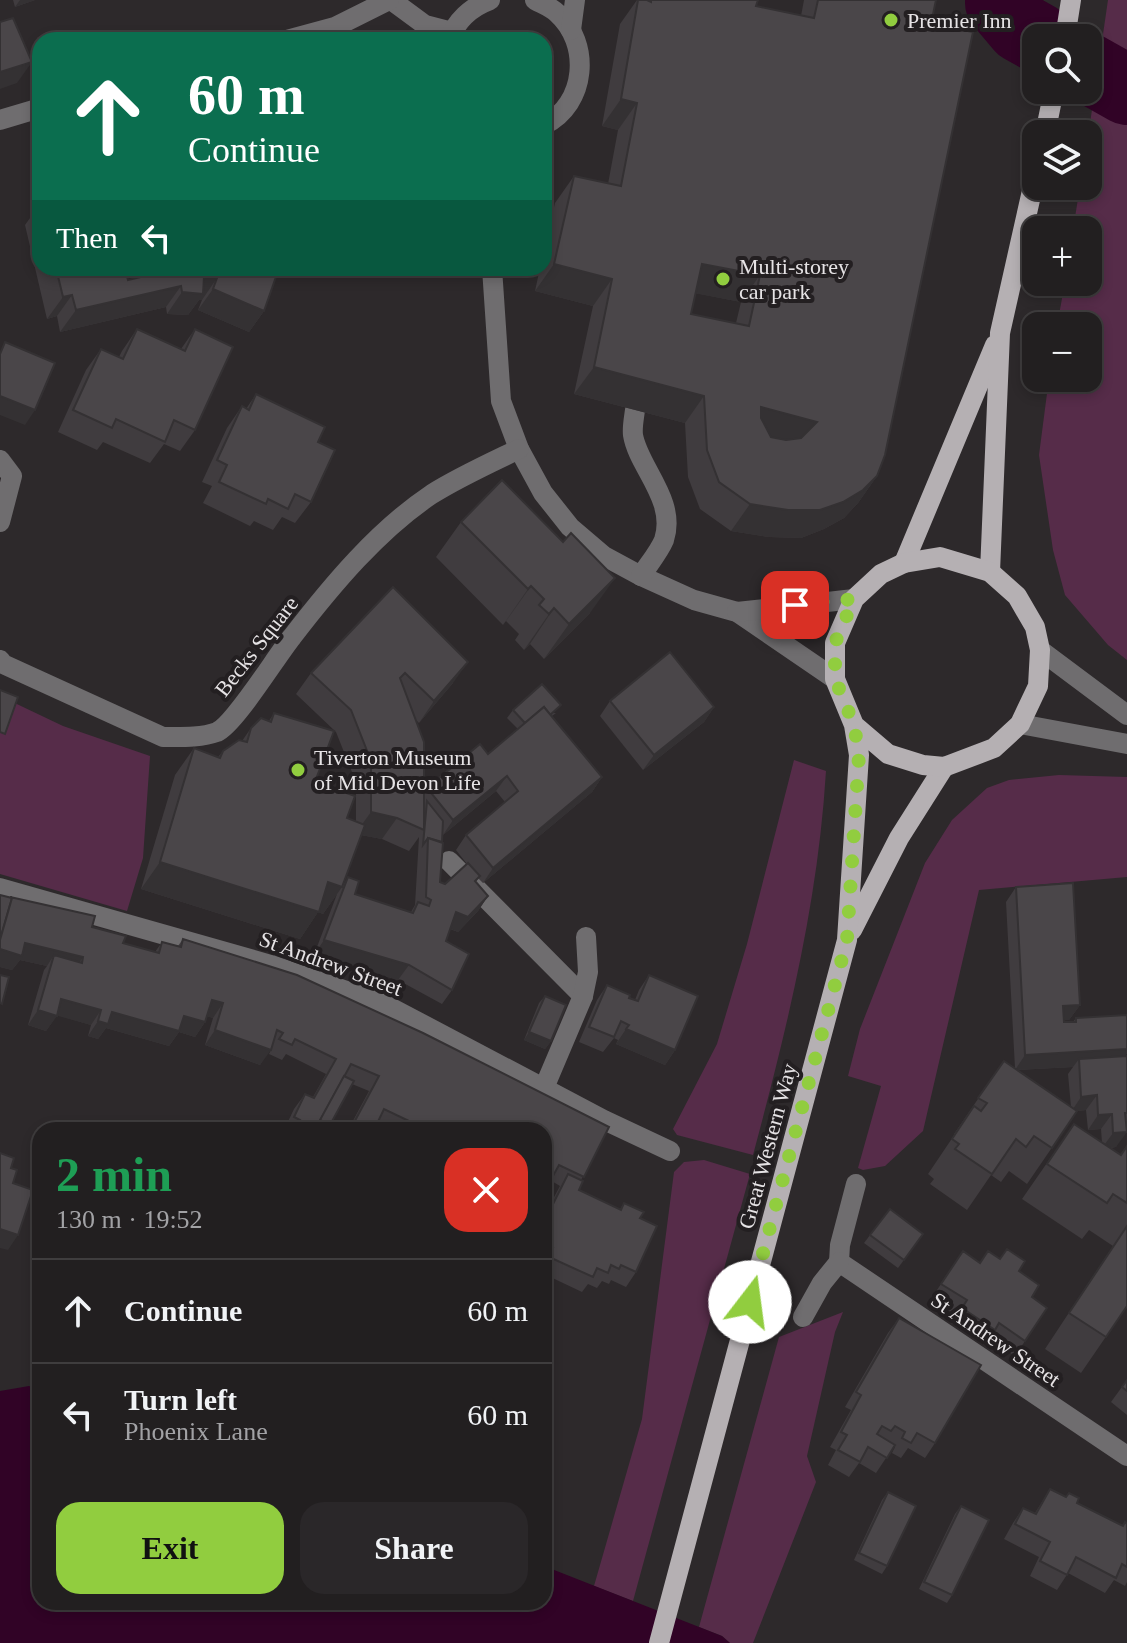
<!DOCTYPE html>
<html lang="en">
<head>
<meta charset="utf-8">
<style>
  :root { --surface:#221f20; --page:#2a2729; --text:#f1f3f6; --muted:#a2a2a5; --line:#3f3d3e; --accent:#91cd3f }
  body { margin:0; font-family:"Times New Roman",serif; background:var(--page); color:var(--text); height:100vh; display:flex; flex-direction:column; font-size:30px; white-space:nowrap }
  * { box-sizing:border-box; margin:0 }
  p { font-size:26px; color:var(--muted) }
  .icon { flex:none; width:44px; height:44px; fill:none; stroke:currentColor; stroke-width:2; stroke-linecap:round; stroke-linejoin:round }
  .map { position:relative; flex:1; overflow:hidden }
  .sheet { position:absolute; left:32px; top:1122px; width:520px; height:488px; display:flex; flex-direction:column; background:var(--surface); border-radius:24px; box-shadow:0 4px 12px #0003,0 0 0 2px var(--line) }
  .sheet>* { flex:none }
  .top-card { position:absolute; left:32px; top:32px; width:520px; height:244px; border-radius:24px; box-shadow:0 4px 12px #0003,0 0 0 2px var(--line); background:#0b6e4f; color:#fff; overflow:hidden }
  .buttons { position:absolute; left:1022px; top:24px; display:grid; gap:16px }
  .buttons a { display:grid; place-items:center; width:80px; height:80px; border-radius:16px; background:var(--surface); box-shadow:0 4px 12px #0003,0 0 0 2px var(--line); font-size:40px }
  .pin { position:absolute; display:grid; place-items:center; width:68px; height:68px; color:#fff; margin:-34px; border-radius:16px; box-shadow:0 4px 12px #0006 }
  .me { position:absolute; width:88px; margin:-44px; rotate:15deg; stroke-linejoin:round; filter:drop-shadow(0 0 6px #0008) }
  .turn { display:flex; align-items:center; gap:28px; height:168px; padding:0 24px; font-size:36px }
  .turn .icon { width:104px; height:104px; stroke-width:2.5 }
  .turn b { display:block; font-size:56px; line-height:68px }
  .then { display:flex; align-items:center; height:76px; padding:0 24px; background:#0003; gap:16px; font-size:30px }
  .round { display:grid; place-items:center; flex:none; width:84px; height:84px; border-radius:24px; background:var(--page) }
  .head { display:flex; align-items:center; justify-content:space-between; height:136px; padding:0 24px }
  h1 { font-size:48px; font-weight:700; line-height:60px; color:#1e9e55 }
  .button { display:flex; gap:16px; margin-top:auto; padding:16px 24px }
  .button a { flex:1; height:92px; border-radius:24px; background:var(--accent); color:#111; font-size:32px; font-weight:700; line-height:92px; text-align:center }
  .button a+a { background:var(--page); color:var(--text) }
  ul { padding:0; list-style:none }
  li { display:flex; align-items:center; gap:24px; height:104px; padding:0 24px; border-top:2px solid var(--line) }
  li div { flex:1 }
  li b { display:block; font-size:30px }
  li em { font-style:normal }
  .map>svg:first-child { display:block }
  .green { fill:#562c49 }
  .water { fill:#310326 }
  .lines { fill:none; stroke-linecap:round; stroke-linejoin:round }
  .river { stroke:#310326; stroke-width:70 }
  .minor { stroke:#6f6d6f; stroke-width:20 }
  .major { stroke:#b5b0b3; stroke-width:20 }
  .wall { fill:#403c3f; fill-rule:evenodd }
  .shaded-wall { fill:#343133 }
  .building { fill:#4a4649; stroke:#343133; stroke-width:2; fill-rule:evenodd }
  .route { stroke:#91cd3f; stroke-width:14; stroke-dasharray:0 25.2 }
  .poi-dot { fill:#91cd3f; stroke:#231f21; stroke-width:3 }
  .labels { text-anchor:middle; stroke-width:8; stroke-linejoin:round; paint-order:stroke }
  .poi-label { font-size:22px; fill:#e6e3e5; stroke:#231f21; text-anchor:start }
  .street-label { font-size:22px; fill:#e6e3e5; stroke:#231f21 }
</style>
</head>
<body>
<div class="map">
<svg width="1127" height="1643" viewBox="0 0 1127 1643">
  <rect width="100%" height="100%" fill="#2d292b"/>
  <g class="green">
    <path d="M1108,0H1127V660L1108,645L1065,595L1053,550L1039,455L1049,378H1088V326H1057L1065,282H1088V230H1073L1080,186H1088V137Z"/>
    <path d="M0,696L63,726L150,756L143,858L127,911L0,874Z"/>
    <path d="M794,760L826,771C818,903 787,1028 753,1155L677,1135L673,1129L717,1044L747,944Z"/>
    <path d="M1059,775L1127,777V877L979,890L923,1131L885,1166L863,1170L858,1168L881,1086L848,1076L860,1029L925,863L952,820L987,788L1009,780Z"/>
    <path d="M704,1160L750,1174L633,1601L594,1586L642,1419L674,1172L684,1162Z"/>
    <path d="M843,1312L835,1332L807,1456L816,1482L753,1643H730L722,1636L699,1627L779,1337Z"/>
  </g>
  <path class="water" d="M29,1386L40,1390V1602H544V1566L722,1636L730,1643H0V1391Z"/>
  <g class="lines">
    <g class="river">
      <path d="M1000,0V3L1021,28L1039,38"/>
      <path d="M1088,68L1127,90"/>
    </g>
    <g class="minor">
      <path d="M391,0L425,25L452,32"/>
      <path d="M535,0C542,4 551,7 557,13C591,43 587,104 544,125"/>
      <path d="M571,30L575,0"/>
      <path d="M287,40L335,27L389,0"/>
      <path d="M449,40C456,21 471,7 490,0"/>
      <path d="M0,120L40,108"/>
      <path d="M492,268L501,401L519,449L543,493L570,527L604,556L641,576L694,600L737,612L835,679"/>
      <path d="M635,410C634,418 632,427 633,435C638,467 677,500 664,540C659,552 648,565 641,576"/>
      <path d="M0,460L12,476L0,522"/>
      <path d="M737,612L854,599"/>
      <path d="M1040,650L1127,715"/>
      <path d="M0,660L3,664L163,737C180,737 201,738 217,732C235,724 277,655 292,637C332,585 378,530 432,494C459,477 490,463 519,449"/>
      <path d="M1020,724L1127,744"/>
      <path d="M449,861L583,996"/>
      <path d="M0,888L271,965L384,1004L604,1120L670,1151"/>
      <path d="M544,1088L583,996L588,972L586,937"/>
      <path d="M856,1184L840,1245L839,1262L1127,1456"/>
      <path d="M803,1317L822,1283L839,1262"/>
    </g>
    <g class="major">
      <path d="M1065,38L1071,0"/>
      <path d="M1045,134L1054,90"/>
      <path d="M904,563L995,345"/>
      <path d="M990,572L1000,333L1036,173"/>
      <path d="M852,930L899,838L944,767"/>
      <path d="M659,1643L847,940L859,755L854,725L835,679V643L854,599L881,574L904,563L940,557L990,572L1017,596L1035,627L1040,650L1038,686L1020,724L994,748L944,767L923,765L888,754L854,725"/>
    </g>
  </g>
  <g class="wall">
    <path d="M13,0H35L15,7Z"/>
    <path d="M637,0H758L756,6L801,16L804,0H936L931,24L877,476L858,503L844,518L824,529L801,538L769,537L731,531L700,509L688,477L685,423L574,394L593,306L535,291L540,268H544V251L555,203L574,176L608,184L618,130L602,126L620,24ZM695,293L741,302L736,323L691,314Z"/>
    <path d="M40,204V268H125L128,280L172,269L173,268H271L264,311L249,332L198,310L202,300H199L188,315L167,314L166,307L60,332L57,316L47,319L25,225Z"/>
    <path d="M137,329L181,349L195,329V430L180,451L164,444L150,463L103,442L97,450L58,432L86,370L101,349L119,357L122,351Z"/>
    <path d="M256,394L318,442L311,502L295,523L282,517L273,530L254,521L250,526L203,503L212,486L202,482L227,428L242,406L246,409Z"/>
    <path d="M461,522L590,613L544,659L530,644L524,650L515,640L519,634L506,621L503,625L436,557Z"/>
    <path d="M393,587L453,683L419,723L416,720L424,792L427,788L488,754L518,729L507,718L513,710L556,713L552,716L602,777L592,792L483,883L478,878L476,882L488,896L478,911L458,932L450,929L446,941L452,990L442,1004L398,980L314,955L337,894L323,914L318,912L300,939L141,889L175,775L194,748L218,757L223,751L242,741L251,728L269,721L274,713L315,782L347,818L356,821V782L336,732L296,694L311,673ZM496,791L505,802L466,835L456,850L467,864L445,884L440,882L443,835ZM361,835L382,839L409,851L419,837L415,905L411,912L355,894L348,877L343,885Z"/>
    <path d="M610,701L714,707L704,722L643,770L600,716Z"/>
    <path d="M1016,887L1080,1005L1069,1020H1064V1022H1073L1076,1018L1127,1015V1053L1125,1056H1127V1121L1116,1147L1110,1148L1120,1155L1127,1145V1306L1081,1373L1045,1349L1113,1246L1089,1230L1082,1239L1022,1199L1074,1124L1102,1143L1101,1129L1088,1130L1086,1110L1077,1111L1027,1184L1009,1171L1001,1182L991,1175L967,1210L930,1184L934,1179L928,1174L955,1134H954L1004,1061L1015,1068L1006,902ZM1073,1067L1068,1074L1071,1107L1017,1070Z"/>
    <path d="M0,895L95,916L92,927L126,936L123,943L155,952L162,942L178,946L183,939L297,975L423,1033L609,1127L581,1180L583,1181L579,1190L620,1209L624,1203L644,1212L640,1218L657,1226L636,1272L626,1287L611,1280L609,1284L602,1281L597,1288L588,1284L582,1292L544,1274V1216L560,1186L550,1180L544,1188V1130H386L376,1125L374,1130H348L369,1091L352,1084L326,1130H319L316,1128L315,1130H284L294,1109L305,1094L313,1097L326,1074L286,1054L282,1060L269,1054L272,1048L271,1047L260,1065L205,1045L213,1018L207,1016L205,1022L195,1037L179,1032L169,1046L106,1028L98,1039L88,1036L91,1025L57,1015L46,1031L28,1025L44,970L47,966L20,960L12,970L0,967Z"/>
    <path d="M649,975L675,1050L665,1065L616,1044L618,1040L614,1038L603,1052L579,1042L597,1000L607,985L635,1000L639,990Z"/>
    <path d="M545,996L551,1041L545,1049L524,1040L539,1003Z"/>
    <path d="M890,1209L923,1234L898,1268L864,1243Z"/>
    <path d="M963,1251L980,1263L1019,1271L1032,1297L1047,1308L1015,1356L988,1338L984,1345L951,1323L956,1315L931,1299Z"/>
    <path d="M899,1318L935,1443L925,1458L908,1448L901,1458L892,1453L895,1447L894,1446L876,1473L859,1463L849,1477L828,1465L836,1450L830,1447L851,1410L845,1407L888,1333Z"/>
    <path d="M1127,1380V1415L1111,1402Z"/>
    <path d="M1050,1489L1122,1525L1125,1522L1127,1524V1582L1125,1586L1114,1580L1105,1593L1068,1573L1057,1590L1030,1576L1039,1557L1004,1539L1013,1523L1023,1508L1035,1513Z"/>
    <path d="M888,1492L887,1566L882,1574L854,1560L882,1500Z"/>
    <path d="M961,1506L952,1595L947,1603L919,1589L955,1514Z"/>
  </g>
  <g class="shaded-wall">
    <path d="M20,0H35L15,7Z"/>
    <path d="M32,62L17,83L0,89V72Z"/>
    <path d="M621,99L637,103L618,130L602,126Z"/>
    <path d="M554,264L612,279L593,306L535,291Z"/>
    <path d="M702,264L760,275L741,302L683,291Z"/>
    <path d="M204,277L217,278L202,300H199L188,315L167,314L182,292Z"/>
    <path d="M181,286L166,307L60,332L76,310Z"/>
    <path d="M213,289L264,311L249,332L198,310Z"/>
    <path d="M72,295L57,316L47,319L63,297Z"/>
    <path d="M594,367L704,396L685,423L574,394Z"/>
    <path d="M0,396L35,410L25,425L0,415Z"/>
    <path d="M761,407L817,422L798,449L742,434Z"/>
    <path d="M877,476L858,503L844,518L824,529L801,538L769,537L731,531L750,504Z"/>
    <path d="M615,578L590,613L544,659L569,624Z"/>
    <path d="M531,586L506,621L503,625L528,589Z"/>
    <path d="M554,608L530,644L524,650L549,614Z"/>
    <path d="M468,662L453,683L419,723L434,701Z"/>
    <path d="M714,707L704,722L643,770L654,755Z"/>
    <path d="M507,776L496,791L443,835L453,820Z"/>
    <path d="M602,777L592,792L483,883L493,868Z"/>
    <path d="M371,812L397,818L382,839L355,834Z"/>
    <path d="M160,862L328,882L342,887L323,914L318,912L300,939L141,889Z"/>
    <path d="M488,896L478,911L458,932L446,927L456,912Z"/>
    <path d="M324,940L409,965L398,980L314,955Z"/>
    <path d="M25,943L83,957L73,972L54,955L47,966L20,960L12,970L0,967V949Z"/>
    <path d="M61,999L101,1010L91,1025L51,1014Z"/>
    <path d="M212,1000L223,1003L213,1018L202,1015Z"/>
    <path d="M1080,1005L1069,1020L1053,1021L1063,1006Z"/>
    <path d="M38,1010L57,1016L46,1031L28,1025Z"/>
    <path d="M112,1012L184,1016L205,1022L195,1037L179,1032L169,1046L106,1028L98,1039L88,1036L98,1021Z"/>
    <path d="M626,1029L675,1050L665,1065L616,1044Z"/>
    <path d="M215,1030L271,1050L260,1065L205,1045Z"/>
    <path d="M529,1032L551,1041L545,1049L524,1040Z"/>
    <path d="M1127,1049V1053L1119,1064L1079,1059L1073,1067L1015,1070L1025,1055Z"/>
    <path d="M1097,1095L1086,1110L1071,1112L1081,1097Z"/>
    <path d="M1112,1114L1101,1129L1088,1130L1098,1115Z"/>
    <path d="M1127,1132L1116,1147L1102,1148L1113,1133Z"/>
    <path d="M0,1229L18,1235L8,1250L0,1248Z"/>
  </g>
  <g class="building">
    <path d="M638,0H647L651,2V0H758L756,6L814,18L818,0H936L931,24L973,32L885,455L877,476L863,490L843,502L820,510H788L750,504L719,482L707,450L704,396L594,367L612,279L554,264L574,176L621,186L637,103L621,99ZM702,264L760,275L749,326L691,314ZM761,407L817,422L801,438L786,440L771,437L761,418Z"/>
    <path d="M13,18L32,62L0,72V22Z"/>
    <path d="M313,34L325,40H292Z"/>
    <path d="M56,268H125L128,280L174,269L175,275L180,273L181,268H271L278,271L264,311L213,289L217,278L204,277L203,294L182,292L181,286L76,310L72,295L63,297Z"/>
    <path d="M137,329L185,351L195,329L233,347L195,430L174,420L165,442L116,419L112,428L73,410L101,349L123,359Z"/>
    <path d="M5,342L55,363L35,410L0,396V354Z"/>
    <path d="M256,394L325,427L318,442L335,450L311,502L295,494L288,509L268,499L266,504L219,482L227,465L217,460L242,406L249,410Z"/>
    <path d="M502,480L563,542L571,533L615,578L569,624L554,608L549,614L539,605L544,599L531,586L528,589L461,522Z"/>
    <path d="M393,587L468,662L434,701L405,673L400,678L424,742V830L397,818L371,812V761L351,710L311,673Z"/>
    <path d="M670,652L714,707L654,755L610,701Z"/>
    <path d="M542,684L561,705L550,715L544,707L525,723L513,710Z"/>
    <path d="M0,690L18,697L5,734L0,732Z"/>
    <path d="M544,707L602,777L493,868L466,835L518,791L507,776L453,820L427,788L480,744L488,754Z"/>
    <path d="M274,713L334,731L315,782L355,796L347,818L365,825L342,887L328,882L319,912L160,862L194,748L220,758L223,751L239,740L247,742L251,728L261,718L271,722Z"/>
    <path d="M427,801L443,821L442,842L428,838L423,845Z"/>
    <path d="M428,838L443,843L440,882L445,884L468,863L480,876L475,881L488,896L468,917L456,912L446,941L469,954L452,990L409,965L324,940L348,877L359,881L355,894L413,913L418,902L429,906L431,900L426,897Z"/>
    <path d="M1073,883L1080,1005L1063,1006L1064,1022H1076V1018L1127,1015V1049L1025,1055L1016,887Z"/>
    <path d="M0,895L12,898L0,940Z"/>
    <path d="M10,897L95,916L92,927L126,936L123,943L159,953L162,942L181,947L183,939L297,975L423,1033L609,1127L584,1177L559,1165L553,1176L546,1172L548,1168L544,1166V1130H460L450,1125L447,1130H424L415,1126L413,1130H404L409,1121L384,1109L374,1130H350L379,1076L351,1064L315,1130H311L298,1124L300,1120L294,1117L305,1094L314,1098L336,1059L295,1039L292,1045L279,1039L283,1033L277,1030L271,1050L215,1030L223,1003L212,1000L205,1022L184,1016L179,1031L112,1012L108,1024L98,1021L101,1010L61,999L57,1016L38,1010L54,955L82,963L83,957L25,943L22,956L0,949V940L12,898Z"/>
    <path d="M0,975L9,977L2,1004L0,1003Z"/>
    <path d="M649,975L698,996L675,1050L626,1029L629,1025L621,1021L614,1037L589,1027L607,985L630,995L629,998L638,1001Z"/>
    <path d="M545,996L566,1005L551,1041L529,1032Z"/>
    <path d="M1127,1056V1113H1125L1127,1132L1113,1133L1112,1114L1098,1115L1097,1095L1081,1097L1079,1059Z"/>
    <path d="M1004,1061L1077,1111L1052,1148L1034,1136L1026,1147L1016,1139L992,1174L955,1149L959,1144L952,1139L974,1106L981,1111L987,1103L978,1098Z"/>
    <path d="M344,1076L354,1081L330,1125L320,1120Z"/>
    <path d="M1074,1124L1121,1155L1127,1146V1203L1113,1194L1107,1203L1047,1164Z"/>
    <path d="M0,1153L14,1158L11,1168L17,1170L13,1183L33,1190L18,1235L0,1229Z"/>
    <path d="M568,1174L583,1181L579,1190L621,1210L624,1203L644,1212L640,1218L657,1226L636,1272L621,1265L619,1269L611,1265L608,1273L597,1268L593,1277L549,1257L553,1248L544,1244V1222Z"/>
    <path d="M890,1209L923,1234L904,1260L870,1235Z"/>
    <path d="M1127,1226V1306L1106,1337L1069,1313Z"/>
    <path d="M1007,1249L1025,1261L1019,1271L1039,1285L1032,1297L1047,1308L1025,1341L999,1323L995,1330L962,1308L967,1300L941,1284L963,1251L980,1263L988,1251L1000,1259Z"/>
    <path d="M899,1318L981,1365L935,1443L917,1433L911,1443L902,1438L905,1432L895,1426L891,1431L882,1426L877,1434L895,1445L887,1458L868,1447L860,1462L838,1450L847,1435L841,1432L861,1395L856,1392Z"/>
    <path d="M1127,1380V1391L1122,1387Z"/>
    <path d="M1050,1489L1066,1497L1069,1493L1079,1498L1077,1503L1123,1526L1125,1522L1127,1524V1567L1122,1564L1116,1578L1076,1557L1067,1575L1040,1561L1050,1542L1015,1524L1023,1508L1036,1514Z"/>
    <path d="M888,1492L916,1506L887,1566L859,1553Z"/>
    <path d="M961,1506L989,1520L952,1595L924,1582Z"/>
  </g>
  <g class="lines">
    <path class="route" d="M750,1302L847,940L859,755L854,725L835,679V643L854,599L795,605"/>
  </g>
  <g class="poi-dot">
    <circle cx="891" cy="20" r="8"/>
    <circle cx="723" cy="279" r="8"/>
    <circle cx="298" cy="770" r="8"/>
  </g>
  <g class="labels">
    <g class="poi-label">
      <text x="907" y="28">Premier Inn</text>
      <text x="739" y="274">Multi-storey<tspan x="739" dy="25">car park</tspan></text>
      <text x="314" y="765">Tiverton Museum<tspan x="314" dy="25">of Mid Devon Life</tspan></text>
    </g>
    <g class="street-label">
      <text transform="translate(256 646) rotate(-52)" y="8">Becks Square</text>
      <text transform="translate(331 963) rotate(20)" y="8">St Andrew Street</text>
      <text transform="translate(767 1146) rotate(-75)" y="8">Great Western Way</text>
      <text transform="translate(996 1339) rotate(34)" y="8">St Andrew Street</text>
    </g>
  </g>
</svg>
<div class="buttons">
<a><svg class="icon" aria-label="search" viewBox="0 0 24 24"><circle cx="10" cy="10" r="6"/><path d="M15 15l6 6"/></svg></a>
<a><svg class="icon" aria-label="layers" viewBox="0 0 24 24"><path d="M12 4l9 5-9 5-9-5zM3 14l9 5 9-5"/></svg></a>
<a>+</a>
<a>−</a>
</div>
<div class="pin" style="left:795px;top:605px;background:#d93025"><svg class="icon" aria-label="arrive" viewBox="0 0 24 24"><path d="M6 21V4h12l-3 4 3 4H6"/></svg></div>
<svg class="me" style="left:750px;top:1302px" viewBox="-20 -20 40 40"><circle r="19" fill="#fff"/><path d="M0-13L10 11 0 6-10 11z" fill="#91cd3f"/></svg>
<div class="top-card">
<div class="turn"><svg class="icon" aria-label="ahead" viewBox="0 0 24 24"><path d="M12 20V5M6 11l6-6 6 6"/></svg><div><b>60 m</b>Continue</div></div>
<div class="then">Then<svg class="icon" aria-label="left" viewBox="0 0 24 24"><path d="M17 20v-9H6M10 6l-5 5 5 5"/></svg></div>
</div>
<section class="sheet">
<div class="head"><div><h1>2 min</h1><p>130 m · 19:52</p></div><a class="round" style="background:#d93025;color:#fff"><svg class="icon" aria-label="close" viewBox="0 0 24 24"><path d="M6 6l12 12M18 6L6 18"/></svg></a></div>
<ul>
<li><svg class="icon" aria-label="ahead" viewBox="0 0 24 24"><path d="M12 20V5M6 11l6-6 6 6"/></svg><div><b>Continue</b></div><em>60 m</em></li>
<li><svg class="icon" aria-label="left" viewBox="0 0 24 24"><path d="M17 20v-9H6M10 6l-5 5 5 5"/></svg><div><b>Turn left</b><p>Phoenix Lane</p></div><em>60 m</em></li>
</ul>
<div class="button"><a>Exit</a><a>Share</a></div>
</section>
</div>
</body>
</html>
